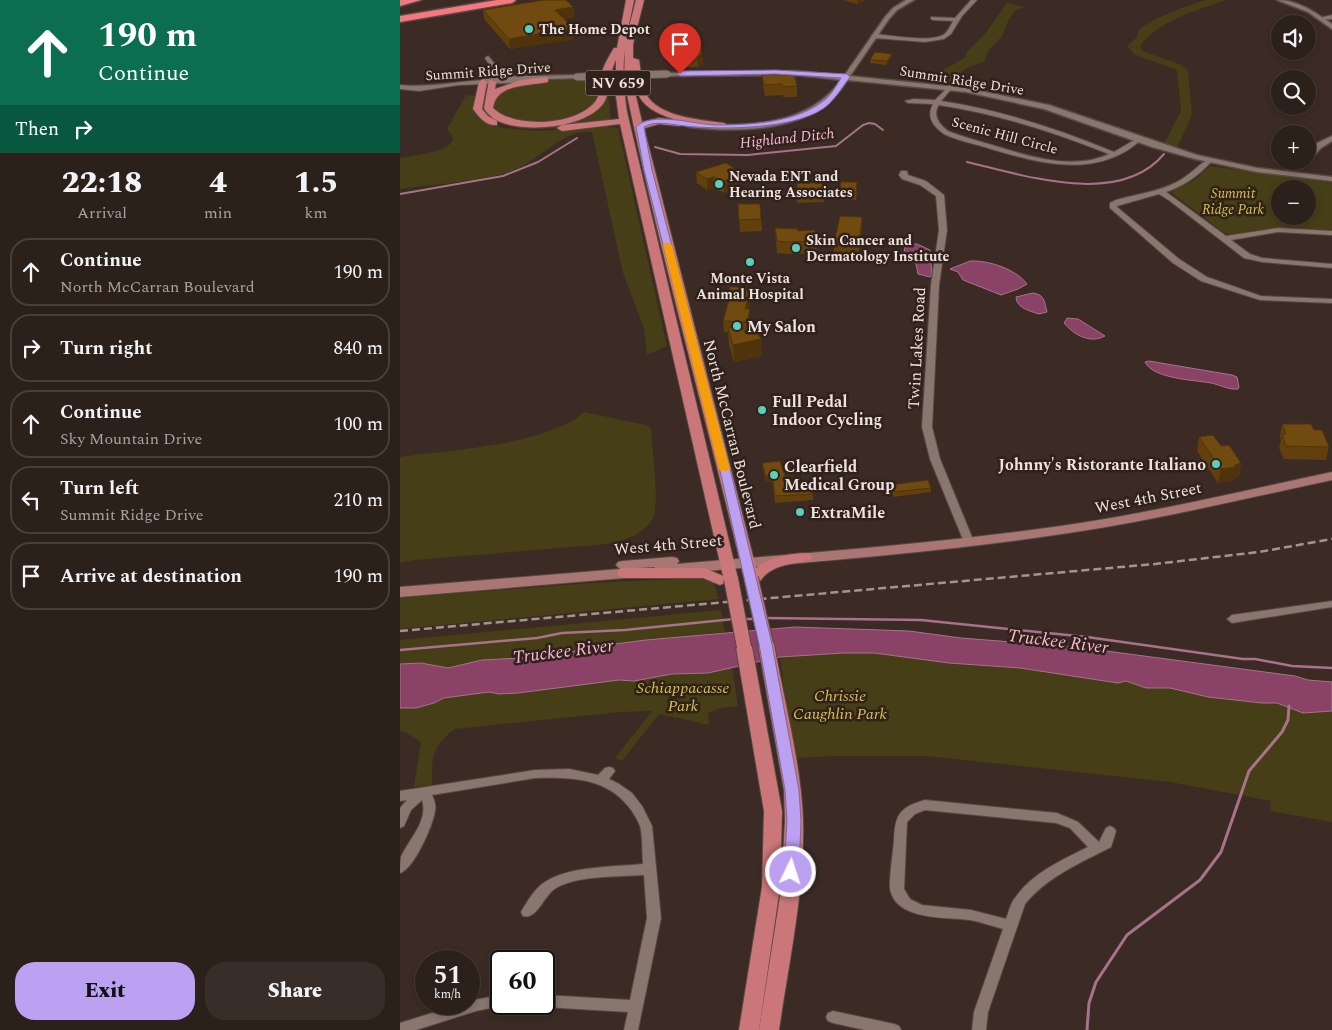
<!DOCTYPE html>
<html lang="en">
<head>
<meta charset="utf-8">
<style>
  :root { --surface:#2c201b; --page:#382d28; --text:#f1f3f6; --muted:#a6a3a3; --line:#483e3a; --accent:#bca0f2 }
  body { margin:0; font-family:Spectral,serif; background:var(--page); color:var(--text); height:100vh; display:flex; flex-direction:column; font-size:19px; white-space:nowrap }
  * { box-sizing:border-box; margin:0 }
  p { font-size:16px; color:var(--muted) }
  .icon { flex:none; width:28px; height:28px; fill:none; stroke:currentColor; stroke-width:2; stroke-linecap:round; stroke-linejoin:round }
  .map { position:relative; flex:1; overflow:hidden }
  .sheet { display:flex; flex-direction:column; background:var(--surface); width:400px }
  .sheet>* { flex:none }
  .banner { background:#0b6e4f; color:#fff; overflow:hidden }
  .buttons { position:absolute; left:871px; top:15px; display:grid; gap:10px }
  .buttons a { display:grid; place-items:center; width:45px; height:45px; border-radius:50%; background:var(--surface); box-shadow:0 2px 8px #0003,0 0 0 1px var(--line); font-size:25px }
  .speed { position:absolute; left:15px; top:950px; display:flex; gap:10px; font-size:25px; font-weight:700; text-align:center }
  .speed>* { display:grid; place-content:center; width:65px; height:65px; border-radius:50%; background:var(--surface); box-shadow:0 2px 8px #0003,0 0 0 1px var(--line); line-height:1 }
  .speed small { font-size:12px; font-weight:400 }
  .speed .limit { border:2px solid #111; border-radius:8px; background:#fff; color:#111 }
  .pin { position:absolute; display:grid; place-items:center; width:42px; height:42px; color:#fff; margin:-51px -21px; border-radius:50% 50% 50% 0; rotate:-45deg; box-shadow:0 0 5px #0007 }
  .pin .icon { rotate:45deg }
  .me { position:absolute; width:55px; margin:-28px; rotate:4deg; stroke-linejoin:round; filter:drop-shadow(0 0 4px #0008) }
  .turn { display:flex; align-items:center; gap:18px; height:105px; padding:0 15px; font-size:22px }
  .turn .icon { width:65px; height:65px; stroke-width:2.5 }
  .turn b { display:block; font-size:35px; line-height:42px }
  .then { display:flex; align-items:center; height:48px; padding:0 15px; background:#0003; gap:10px; font-size:19px }
  .eta { display:flex; justify-content:space-evenly; align-items:center; height:85px; text-align:center }
  .eta b { font-size:30px; font-weight:800; line-height:35px }
  .button { display:flex; gap:10px; margin-top:auto; padding:10px 15px }
  .button a { flex:1; height:58px; border-radius:20px; background:var(--accent); color:#111; font-size:20px; font-weight:800; line-height:58px; text-align:center }
  .button a+a { background:var(--page); color:var(--text) }
  ul { padding:0; list-style:none }
  li { display:flex; align-items:center; gap:15px; height:68px; margin:0 10px 8px; padding:0 5px; border:2px solid var(--line); border-radius:20px }
  li div { flex:1 }
  li b { display:block; font-size:19px }
  li em { font-style:normal }
  main { display:flex; flex:1; min-height:0 }
  .map>svg:first-child { display:block }
  .green { fill:#453e16; fill-rule:evenodd }
  .water { fill:#8a4267; stroke:#a8728b }
  .lines { fill:none; stroke-linecap:round; stroke-linejoin:round }
  .stream-far2 { stroke:#a8728b; stroke-width:2 }
  .stream-far1 { stroke:#a8728b; stroke-width:2.5 }
  .stream { stroke:#a8728b; stroke-width:3 }
  .minor-casing { stroke:#574943; stroke-width:2 }
  .tertiary-casing { stroke:#574943; stroke-width:3 }
  .secondary-casing { stroke:#574943; stroke-width:2 }
  .primary-casing { stroke:#574943; stroke-width:2 }
  .motorway-casing { stroke:#574943; stroke-width:3 }
  .minor { fill:#89766e; fill-rule:evenodd }
  .tertiary { fill:#89766e; fill-rule:evenodd }
  .secondary { fill:#aa7674; fill-rule:evenodd }
  .primary { fill:#cb7779; fill-rule:evenodd }
  .motorway { fill:#f77781; fill-rule:evenodd }
  .rail { stroke:#a29590; stroke-width:2.5; stroke-dasharray:8 4; stroke-linecap:butt }
  .tertiary-bridge-casing { stroke:#574943; stroke-width:9; stroke-linecap:butt }
  .primary-bridge-casing { stroke:#574943; stroke-width:16; stroke-linecap:butt }
  .tertiary-bridge { stroke:#89766e; stroke-width:7 }
  .primary-bridge { stroke:#cb7779; stroke-width:14 }
  .wall { fill:#61400e }
  .shaded-wall { fill:#4f340b }
  .building { fill:#714a10; stroke:#4f340b }
  .route { fill:#bca0f2; stroke:#7a689d }
  .slow { fill:#f59e0b }
  .poi-dot { fill:#5bcebc; stroke:#31211b; stroke-width:2 }
  .labels { text-anchor:middle; stroke-width:5; stroke-linejoin:round; paint-order:stroke }
  .far-poi-label { font-size:14px; font-weight:bold; fill:#ede2de; stroke:#31211b; text-anchor:start }
  .far-street-label { font-size:14px; fill:#ede2de; stroke:#31211b }
  .far-park-label { font-size:14px; font-style:italic; fill:#d6c14a; stroke:#31211b }
  .shield { fill:#31211b; stroke:#b5a8a4; stroke-width:1 }
  .shield-label { font-size:15px; font-weight:bold; fill:#ede2de }
  .far-water-label { font-size:15px; font-style:italic; fill:#f9b8d6; stroke:#31211b }
  .poi-label { font-size:16px; font-weight:bold; fill:#ede2de; stroke:#31211b; text-anchor:start }
  .street-label { font-size:16px; fill:#ede2de; stroke:#31211b }
  .park-label { font-size:16px; font-style:italic; fill:#d6c14a; stroke:#31211b }
  .water-label { font-size:18px; font-style:italic; fill:#f9b8d6; stroke:#31211b }
</style>
</head>
<body>
<main>
<section class="sheet">
<div class="banner">
<div class="turn"><svg class="icon" aria-label="ahead" viewBox="0 0 24 24"><path d="M12 20V5M6 11l6-6 6 6"/></svg><div><b>190 m</b>Continue</div></div>
<div class="then">Then<svg class="icon" aria-label="right" viewBox="0 0 24 24"><path d="M7 20v-9h11M14 6l5 5-5 5"/></svg></div>
</div>
<div class="eta">
<div><b>22:18</b><p>Arrival</p></div>
<div><b>4</b><p>min</p></div>
<div><b>1.5</b><p>km</p></div>
</div>
<ul>
<li><svg class="icon" aria-label="ahead" viewBox="0 0 24 24"><path d="M12 20V5M6 11l6-6 6 6"/></svg><div><b>Continue</b><p>North McCarran Boulevard</p></div><em>190 m</em></li>
<li><svg class="icon" aria-label="right" viewBox="0 0 24 24"><path d="M7 20v-9h11M14 6l5 5-5 5"/></svg><div><b>Turn right</b></div><em>840 m</em></li>
<li><svg class="icon" aria-label="ahead" viewBox="0 0 24 24"><path d="M12 20V5M6 11l6-6 6 6"/></svg><div><b>Continue</b><p>Sky Mountain Drive</p></div><em>100 m</em></li>
<li><svg class="icon" aria-label="left" viewBox="0 0 24 24"><path d="M17 20v-9H6M10 6l-5 5 5 5"/></svg><div><b>Turn left</b><p>Summit Ridge Drive</p></div><em>210 m</em></li>
<li><svg class="icon" aria-label="arrive" viewBox="0 0 24 24"><path d="M6 21V4h12l-3 4 3 4H6"/></svg><div><b>Arrive at destination</b></div><em>190 m</em></li>
</ul>
<div class="button"><a>Exit</a><a>Share</a></div>
</section>
<div class="map">
<svg width="932" height="1030" viewBox="0 0 932 1030">
  <rect width="100%" height="100%" fill="#3b2b24"/>
  <g class="green">
    <path d="M806,0H826C796,11 761,19 740,46L743,51L779,64L788,70L792,115L777,148L764,144L781,111L777,70L735,55L727,46L737,37L738,31C750,19 789,5 806,0Z"/>
    <path d="M607,3L625,7L615,11L609,19L602,36L589,50L584,62C571,66 557,69 556,85L523,81L566,57V53L585,34Z"/>
    <path d="M201,79L195,102C174,121 111,135 93,107C98,76 176,80 201,79Z"/>
    <path d="M207,85L211,121C175,125 128,137 94,121L98,119L146,125L188,113Z"/>
    <path d="M66,95L75,96L73,108L78,116L88,123L103,128L140,131L205,125L218,128L267,346L247,355L244,328L223,273L192,132C187,132 181,132 177,133C157,138 135,162 114,170C79,183 37,183 0,189V158C10,156 51,152 53,139C53,136 49,132 47,129Z"/>
    <path d="M810,166L932,183V230L878,227L832,234L824,233L772,193L773,191L794,180ZM880,189H908V216H880Z"/>
    <path d="M184,412L241,424L249,426L251,430C252,449 260,504 253,518C244,535 223,541 207,544L16,560L0,563V457C50,450 147,445 184,412Z"/>
    <path d="M297,578L314,583L319,599L0,629V598L191,583Z"/>
    <path d="M321,610L325,632L184,648L159,656L82,660L48,668L21,663L0,664V640Z"/>
    <path d="M428,653H474L501,655L549,663L620,668L718,683L726,681L746,688H770L808,697L862,703H877L903,713L932,711V822L870,811L871,801L770,782L526,756H434L397,758L385,696L380,657Z"/>
    <path d="M332,667L338,706L321,708L308,713L309,725L259,714L222,761L215,758L252,711L220,712L55,729C31,747 32,756 32,785L14,787L21,742L3,731H0V708H16L34,703L44,698L89,692L99,694L118,693L219,680C238,681 255,676 273,674C295,672 309,673 332,667Z"/>
  </g>
  <g class="water">
    <path d="M509,244H517L530,250L532,275L530,277L518,274L516,264L504,254L505,246Z"/>
    <path d="M570,261C588,260 616,269 627,284L618,289L601,295L563,280L558,272L550,269Z"/>
    <path d="M633,293C645,295 644,301 647,312L639,314C630,311 616,308 616,297Z"/>
    <path d="M667,318L678,319L705,336C690,344 674,335 664,323Z"/>
    <path d="M749,361L832,375L837,377L839,387L838,389C828,390 821,385 811,383C795,380 753,379 745,362Z"/>
    <path d="M395,627L509,631L561,638L676,647L895,676L908,680L932,682V711L903,713L877,703H862L808,697L770,688H746L726,681L718,683L620,668L549,663L474,653H443L380,657L308,673L272,674L234,681L219,680L118,693L99,694L89,692L44,698L34,703L16,708H0V664L21,663L48,668L82,660L159,656L184,648L246,640Z"/>
  </g>
  <g class="lines">
    <g class="stream-far2">
      <path d="M255,147L280,154L348,155L436,146L463,125L469,123L475,124L483,130"/>
      <path d="M567,162C624,175 719,208 764,154"/>
      <path d="M0,194L103,176L138,162L177,138"/>
    </g>
    <g class="stream-far1">
      <path d="M365,618L521,620L687,637L843,659H855L892,666L932,668"/>
      <path d="M342,619H354"/>
      <path d="M0,650L137,638L162,633L225,630L334,619"/>
    </g>
    <path class="stream" d="M687,1030L689,1003L696,982L727,935L800,880L821,852L849,771L882,732L888,720L889,706"/>
    <g class="minor-casing">
      <g id="minor">
        <path d="M571,0H577L562,16L551,34L544,39L525,42L474,38L471,36L474,34C490,35 527,42 541,36C547,34 550,27 553,21L533,20L531,19V17L555,18Z"/>
        <path d="M932,15V19L922,20L919,18Z"/>
        <path d="M88,56L95,64L91,80L131,78L134,80L131,82L59,85L19,91L0,89V85C29,88 57,81 86,80L89,64L85,58Z"/>
        <path d="M550,85L553,87L541,101C601,110 658,129 714,152L736,139L741,140C697,179 642,164 591,149C576,144 558,141 544,134C533,126 526,117 533,104L508,103L505,101L514,99L535,100ZM539,105C598,114 654,132 709,154C671,172 623,154 585,143C573,139 560,136 548,131C539,124 532,115 539,105Z"/>
        <path d="M809,159L811,160V162C798,176 784,186 766,192L826,236L878,228L932,231V235L878,232L831,240L850,254L862,258L932,264V268L862,262L844,258L770,201L759,194L717,206V207L779,259L807,277L861,296L932,299V303L860,300L801,281L773,263L710,208V203L716,200C737,194 758,192 777,182C789,176 799,164 809,159Z"/>
        <path d="M501,171H507L508,175L526,181L544,195L547,230L539,285L532,427L540,459L574,542L569,545L564,542L530,459L522,427L531,285L539,230L536,196L520,185L502,179L499,175Z"/>
        <path d="M932,601V607L832,623L827,619L832,615Z"/>
        <path d="M209,767L213,768L215,771L209,779L219,784L232,793L242,806L252,826L261,918L238,1030H224L228,1012L144,1007L138,1004H144V995L230,1000L247,918L244,875C218,877 178,875 156,888C144,895 137,920 123,916L121,912C127,902 135,888 145,882C169,866 214,867 243,864C242,852 243,837 240,826C237,818 232,811 228,806C205,777 168,777 135,778L32,795C35,801 36,805 35,811C33,825 14,869 0,873C0,868 0,862 1,857C8,840 29,821 22,800L11,810L4,826L0,828V808L7,800L0,801V791L135,770L169,769L198,775L205,768Z"/>
        <path d="M525,800L657,813L678,822L699,842L706,828L710,826L714,828L716,831L711,847C680,863 647,877 625,904L588,1012L586,1030H572L574,1012L603,929C592,926 581,922 570,920C547,917 496,921 490,889C489,879 493,852 494,840C495,814 500,807 525,800ZM525,810L656,823L670,828L688,847C662,860 632,873 615,898C610,904 609,912 606,919L571,910L522,905L510,899L504,889L507,822L515,814Z"/>
        <path d="M101,995V1004H107L106,1005L76,1011L16,1030H0V1023L61,1004H69V1001Z"/>
        <path d="M433,1011L494,1024L499,1026L501,1030H465L433,1023L428,1021L426,1017L428,1013Z"/>
      </g>
    </g>
    <g class="tertiary-casing">
      <g id="tertiary">
        <path d="M506,0H514L497,10L489,19L450,76L566,88L649,105L797,155L857,168L932,177V181L857,172L795,159L752,147L644,109L566,92L447,80C441,90 434,99 424,106C387,132 332,132 289,127L285,125L289,123C342,128 408,127 441,80L397,75L267,76L265,75V73L397,71L444,76L485,17L493,8Z"/>
        <path d="M877,0C898,0 915,12 932,24V29L908,12Z"/>
        <path d="M177,75L181,77L179,78L90,81L83,84L79,82L88,77Z"/>
        <path d="M932,136V141L921,148L911,159H908V153L915,144Z"/>
      </g>
    </g>
    <g class="secondary-casing">
      <path id="secondary" d="M932,472V480C842,499 753,521 662,534C529,554 394,563 260,575L255,573L253,570L255,567L239,568L243,572L241,575L236,577L0,597V587L220,569L216,565L218,562L223,561L272,557L277,558L279,561L277,564C405,553 534,544 661,526C752,513 842,491 932,472Z"/>
    </g>
    <g class="primary-casing">
      <g id="primary">
        <path d="M226,0H234L226,39L236,0H244L233,44V58L239,60C241,71 241,84 246,94C258,117 301,120 324,123L329,126L324,129L282,121V125L279,126L259,124L245,128V132L356,568C366,559 397,551 410,554L412,557L410,560C391,565 372,564 360,581H346L344,578C305,412 258,247 224,80L225,51C222,71 224,92 227,112L338,579L336,582H326L320,585L303,578H224L219,576L217,573L219,570L224,568H305L323,576L220,124L162,131L157,128L162,125L219,119L216,96V60C208,74 212,91 203,104C184,129 120,134 94,119C90,116 86,112 84,108L89,80L96,82L95,89L121,80L145,77L148,78V82C130,86 96,83 93,108C114,129 175,126 195,102C202,93 200,79 203,69C206,61 210,55 214,48H217ZM232,73C236,103 250,112 277,120L259,118L242,122L232,80Z"/>
        <path d="M83,79L87,82L82,109L88,116L97,121V125C86,126 79,117 73,109L79,82Z"/>
        <path d="M366,639L371,640L374,644C384,700 401,764 403,819C405,889 389,961 379,1030H359L381,890L385,821L384,790L358,644L361,640Z"/>
        <path d="M344,642L349,643L352,647L382,811L380,887L359,1030H339L362,887L364,811L336,647L339,643Z"/>
      </g>
    </g>
    <g class="motorway-casing">
      <g id="motorway">
        <path d="M0,0H21L0,6Z"/>
        <path d="M97,0H116L112,3L0,22V16Z"/>
      </g>
    </g>
    <use href="#minor" class="minor"/>
    <use href="#tertiary" class="tertiary"/>
    <use href="#secondary" class="secondary"/>
    <use href="#primary" class="primary"/>
    <use href="#motorway" class="motorway"/>
    <path class="rail" d="M0,631L755,564L859,552L932,539"/>
    <g class="tertiary-bridge-casing">
      <path id="tertiary-bridge" d="M177,77L267,74"/>
    </g>
    <g class="primary-bridge-casing">
      <g id="primary-bridge">
        <path d="M351,578L366,644"/>
        <path d="M331,579L344,647"/>
      </g>
    </g>
    <use href="#tertiary-bridge" class="tertiary-bridge"/>
    <use href="#primary-bridge" class="primary-bridge"/>
  </g>
  <g class="wall">
    <path d="M443,0H467L457,4Z"/>
    <path d="M173,7L174,17L163,19L173,28L174,39L110,49L84,19L83,10Z"/>
    <path d="M275,43L296,44L302,54L303,64L298,67H277Z"/>
    <path d="M492,57L486,65L470,63V60Z"/>
    <path d="M362,75L397,86V97H383V95L365,96L363,86Z"/>
    <path d="M296,172L340,176L341,188L324,193L314,188L307,190L297,183Z"/>
    <path d="M397,183H423L424,202L397,203Z"/>
    <path d="M457,190L456,200L440,199V192Z"/>
    <path d="M338,204H360L362,231L340,232Z"/>
    <path d="M462,217V228L459,256H434V244Z"/>
    <path d="M375,228L398,231L416,241L417,253L386,254L377,253Z"/>
    <path d="M327,297L351,298L348,309L350,320L347,333H345L362,356L334,362L329,345L328,332H324L323,321L328,306Z"/>
    <path d="M882,424L914,430L929,447L926,460L884,459L879,448L881,440L880,437Z"/>
    <path d="M799,437L821,446L841,463L839,476L834,478V480L818,483L797,451Z"/>
    <path d="M362,463L388,485L413,494V500L375,503L372,481L366,482L363,469Z"/>
    <path d="M490,485L531,488V492L493,497L490,489Z"/>
  </g>
  <g class="shaded-wall">
    <path d="M457,0H467L457,4Z"/>
    <path d="M173,7L174,17L156,20L155,10Z"/>
    <path d="M173,28L174,39L110,49L109,39Z"/>
    <path d="M302,54L303,64L298,67L297,57Z"/>
    <path d="M492,54V57L486,65L487,61Z"/>
    <path d="M340,172L341,188L324,193L323,181L336,174Z"/>
    <path d="M313,177L314,188L307,190V179Z"/>
    <path d="M462,217V228L459,256V245Z"/>
    <path d="M351,287V298L346,320L345,309Z"/>
    <path d="M350,309V320L347,333V322Z"/>
    <path d="M361,339L362,356L334,362L333,345Z"/>
    <path d="M841,463L839,476L834,478V480L818,483L821,469Z"/>
    <path d="M372,475V481L366,482V476Z"/>
  </g>
  <g class="building">
    <path d="M144,0H166L173,7L155,10L173,28L109,39L83,10Z"/>
    <path d="M296,42V44L301,46L302,54L297,57H276L275,43Z"/>
    <path d="M475,52L492,54L487,61L470,60Z"/>
    <path d="M394,73L397,86L383,87L382,84L364,85L362,75Z"/>
    <path d="M326,163L340,172L336,174L340,177L323,181L313,177L307,179L296,172Z"/>
    <path d="M441,182H457L456,192H440Z"/>
    <rect x="397" y="183" width="26" height="8"/>
    <path d="M338,204H360L361,219L339,220Z"/>
    <path d="M440,216L462,217L459,245L434,244Z"/>
    <path d="M375,228L398,229V231L415,230L416,241L386,242L377,241Z"/>
    <path d="M330,287H351L345,309H350L347,322L323,321L330,297H327Z"/>
    <path d="M341,326L345,333L357,332L361,339L333,345L328,328Z"/>
    <path d="M882,424H911L914,430H922L929,447L886,446L882,434H886Z"/>
    <path d="M813,435L821,446L829,445L841,463L835,465L836,467L821,469L799,437Z"/>
    <path d="M380,461L388,485L411,483L413,494L375,496L372,475L366,476L362,463Z"/>
    <path d="M528,480L531,488L493,492L490,485Z"/>
  </g>
  <path class="route" d="M376,70L447,74L450,77C444,85 437,96 429,104C402,130 321,130 285,126C273,125 254,120 244,127L252,170L324,444L372,644L399,790L401,821L399,872L396,876L391,878L386,876L384,872L387,821L385,790L359,644L314,444L244,170L236,127C251,111 294,124 314,125C348,125 394,123 422,102C430,97 436,86 441,78L376,74L280,76L277,74L280,71Z"/>
  <path class="slow" d="M267,242L272,245L330,469L328,471H321L319,469L263,245Z"/>
  <g class="poi-dot">
    <circle cx="129" cy="29" r="5"/>
    <circle cx="319" cy="184" r="5"/>
    <circle cx="396" cy="248" r="5"/>
    <circle cx="350" cy="262" r="5"/>
    <circle cx="337" cy="326" r="5"/>
    <circle cx="362" cy="410" r="5"/>
    <circle cx="816" cy="464" r="5"/>
    <circle cx="374" cy="475" r="5"/>
    <circle cx="400" cy="512" r="5"/>
  </g>
  <g class="labels">
    <g class="far-poi-label">
      <text x="139" y="34">The Home Depot</text>
      <text x="329" y="181">Nevada ENT and<tspan x="329" dy="16">Hearing Associates</tspan></text>
      <text x="406" y="245">Skin Cancer and<tspan x="406" dy="16">Dermatology Institute</tspan></text>
      <text x="350" y="283" text-anchor="middle">Monte Vista<tspan x="350" dy="16">Animal Hospital</tspan></text>
    </g>
    <g class="far-street-label">
      <text transform="translate(88 71) rotate(-4)" y="5">Summit Ridge Drive</text>
      <text transform="translate(562 80) rotate(9)" y="5">Summit Ridge Drive</text>
      <text transform="translate(605 135) rotate(15)" y="5">Scenic Hill Circle</text>
    </g>
    <g class="far-park-label">
      <text x="833" y="198">Summit<tspan x="833" dy="16">Ridge Park</tspan></text>
    </g>
    <rect class="shield" x="185.5" y="70.5" width="65" height="25" rx="4"/>
    <g class="shield-label">
      <text x="218" y="88">NV 659</text>
    </g>
    <g class="far-water-label">
      <text transform="translate(387 138) rotate(-6)" y="5">Highland Ditch</text>
    </g>
    <g class="poi-label">
      <text x="347" y="332">My Salon</text>
      <text x="372" y="407">Full Pedal<tspan x="372" dy="18">Indoor Cycling</tspan></text>
      <text x="806" y="470" text-anchor="end">Johnny's Ristorante Italiano</text>
      <text x="384" y="472">Clearfield<tspan x="384" dy="18">Medical Group</tspan></text>
      <text x="410" y="518">ExtraMile</text>
    </g>
    <g class="street-label">
      <text transform="translate(516 348) rotate(-87)" y="6">Twin Lakes Road</text>
      <text transform="translate(333 434) rotate(76)" y="6">North McCarran Boulevard</text>
      <text transform="translate(748 497) rotate(-11)" y="6">West 4th Street</text>
      <text transform="translate(268 544) rotate(-5)" y="6">West 4th Street</text>
    </g>
    <g class="park-label">
      <text x="283" y="693">Schiappacasse<tspan x="283" dy="18">Park</tspan></text>
      <text x="440" y="701">Chrissie<tspan x="440" dy="18">Caughlin Park</tspan></text>
    </g>
    <g class="water-label">
      <text transform="translate(658 641) rotate(7)" y="6">Truckee River</text>
      <text transform="translate(163 651) rotate(-7)" y="6">Truckee River</text>
    </g>
  </g>
</svg>
<div class="buttons">
<a><svg class="icon" aria-label="sound" viewBox="0 0 24 24"><path d="M4 9h4l5-4v14l-5-4H4zM17 9q2 3 0 6"/></svg></a>
<a><svg class="icon" aria-label="search" viewBox="0 0 24 24"><circle cx="10" cy="10" r="6"/><path d="M15 15l6 6"/></svg></a>
<a>+</a>
<a>−</a>
</div>
<div class="speed"><div>51<small>km/h</small></div><div class="limit">60</div></div>
<div class="pin" style="left:280px;top:74px;background:#d93025"><svg class="icon" aria-label="arrive" viewBox="0 0 24 24"><path d="M6 21V4h12l-3 4 3 4H6"/></svg></div>
<svg class="me" style="left:391px;top:872px" viewBox="-20 -20 40 40"><circle r="17" fill="#bca0f2" stroke="#fff" stroke-width="3"/><path d="M0-11L8 9 0 5-8 9z" fill="#fff"/></svg>
</div>
</main>
</body>
</html>
